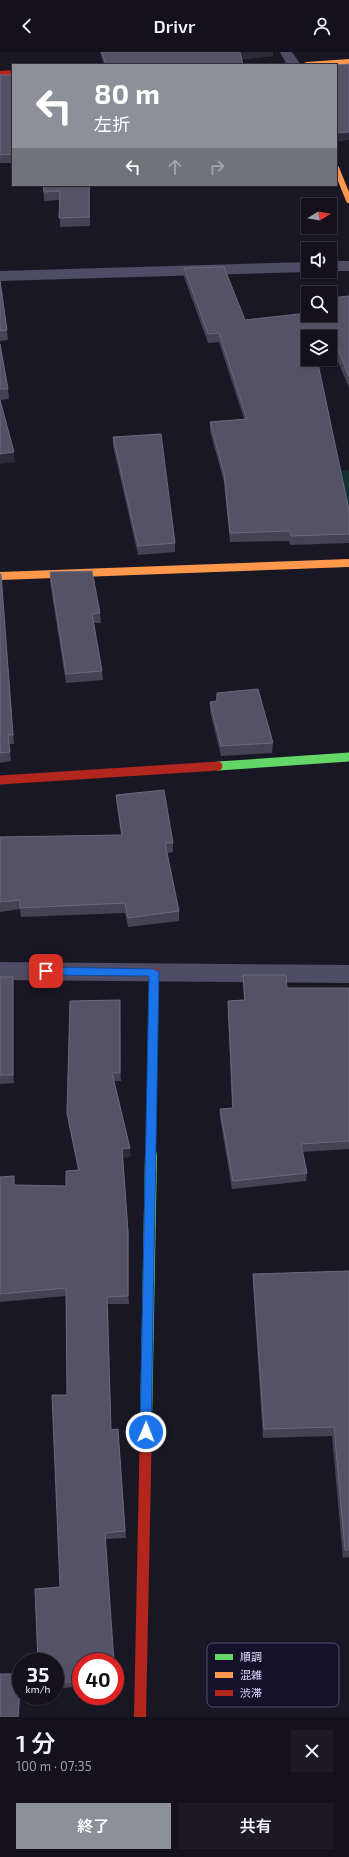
<!DOCTYPE html>
<html lang="ja">
<head>
<meta charset="utf-8">
<style>
  :root { --surface:#14111c; --page:#1d1a25; --text:#f1f3f6; --muted:#9d9da3; --line:#33313b; --accent:#8c9099 }
  body { margin:0; font-family:"Exo 2","Noto Sans JP",sans-serif; background:var(--page); color:var(--text); height:100vh; display:flex; flex-direction:column; font-size:15px; white-space:nowrap }
  * { box-sizing:border-box; margin:0 }
  p { font-size:13px; color:var(--muted) }
  .icon { flex:none; width:22px; height:22px; fill:none; stroke:currentColor; stroke-width:2; stroke-linecap:round; stroke-linejoin:round }
  .map { position:relative; height:1665px; overflow:hidden }
  .sheet { display:flex; flex-direction:column; background:var(--surface); flex:1 }
  .sheet>* { flex:none }
  .banner { position:absolute; left:12px; top:12px; width:325px; height:122px; border-radius:0px; box-shadow:0 1px 3px #0004,0 0 0 1px var(--line); background:#8c9099; color:#fff; overflow:hidden }
  .needle { width:26px; rotate:79deg }
  .fabs { position:absolute; left:301px; top:146px; display:grid; gap:8px }
  .fabs a { display:grid; place-items:center; width:36px; height:36px; border-radius:0px; background:var(--surface); box-shadow:0 1px 3px #0004,0 0 0 1px var(--line); font-size:20px }
  .speed { position:absolute; left:12px; top:1601px; display:flex; gap:8px; font-size:20px; font-weight:700; text-align:center }
  .speed>* { display:grid; place-content:center; width:52px; height:52px; border-radius:50%; background:var(--surface); box-shadow:0 1px 3px #0004,0 0 0 1px var(--line); line-height:1 }
  .speed small { font-size:10px; font-weight:400 }
  .speed .limit { border:6px solid #d22; background:#fff; color:#111 }
  .pin { position:absolute; display:grid; place-items:center; width:34px; height:34px; color:#fff; margin:-17px; border-radius:8px; box-shadow:0 2px 6px #0006 }
  .me { position:absolute; width:44px; margin:-22px; rotate:1deg; stroke-linejoin:round; filter:drop-shadow(0 0 3px #0008) }
  .turn { display:flex; align-items:center; gap:14px; height:84px; padding:0 16px; font-size:18px }
  .turn .icon { width:52px; height:52px; stroke-width:2.5 }
  .turn b { display:block; font-size:28px; line-height:34px }
  .lanes { display:flex; align-items:center; height:38px; padding:0 16px; background:#0003; justify-content:center; gap:20px; direction:ltr }
  .lanes .off { opacity:.35 }
  .round { display:grid; place-items:center; flex:none; width:42px; height:42px; border-radius:0px; background:var(--page) }
  .overview { display:flex; align-items:center; justify-content:space-between; height:68px; padding:0 16px }
  h1 { font-size:24px; font-weight:600; line-height:30px }
  .cta { display:flex; gap:8px; margin-top:auto; padding:8px 16px }
  .cta a { flex:1; height:46px; border-radius:0px; background:var(--accent); color:#fff; font-size:16px; font-weight:600; line-height:46px; text-align:center }
  .cta a+a { background:var(--page); color:var(--text) }
  header { display:flex; justify-content:space-between; align-items:center; height:52px; padding:0 16px; background:var(--surface); font-size:18px; font-weight:600 }
  .map>svg:first-child { display:block }
  .green { fill:#153133 }
  .lines { fill:none; stroke-linecap:round; stroke-linejoin:round }
  .street { fill:#4e4d65; fill-rule:evenodd }
  .fast-far1 { stroke:#63d668; stroke-width:9 }
  .fast { stroke:#63d668; stroke-width:12 }
  .slow-far1 { stroke:#ff974d; stroke-width:6 }
  .slow { stroke:#ff974d; stroke-width:8 }
  .jam-far2 { stroke:#b3261e; stroke-width:6 }
  .jam-far1 { stroke:#b3261e; stroke-width:9 }
  .jam { stroke:#b3261e; stroke-width:12 }
  .wall { fill:#454253 }
  .shaded-wall { fill:#2d2a39 }
  .building { fill:#565265; stroke:#6b687e }
  .route { fill:#1a73e8; stroke:#114b97 }
  .key { fill:#16112b; stroke:#534e6b; stroke-width:1 }
  .key-label { font-size:11px; fill:#e1dcff }
</style>
</head>
<body>
<header><svg class="icon" aria-label="back" viewBox="0 0 24 24"><path d="M15 5l-7 7 7 7"/></svg>Drivr<svg class="icon" aria-label="person" viewBox="0 0 24 24"><circle cx="12" cy="8" r="4"/><path d="M4 21q1-7 8-7t8 7"/></svg></header>
<div class="map">
<svg width="349" height="1665" viewBox="0 0 349 1665">
  <rect width="100%" height="100%" fill="#1a1725"/>
  <path class="green" d="M349,418V456L330,419Z"/>
  <g class="lines">
    <g class="street">
      <path d="M280,0H292L301,13H287Z"/>
      <rect x="330" y="209" width="19" height="10"/>
      <path d="M308,210V219H310L308,220L0,229V219Z"/>
      <path d="M0,910L349,913V931L0,928Z"/>
    </g>
    <g class="fast-far1">
      <path d="M218,714L349,705"/>
      <path d="M151,1104L152,1050"/>
    </g>
    <path class="fast" d="M146,1371L151,1103"/>
    <g class="slow-far1">
      <path d="M307,13L349,10"/>
      <path d="M336,116L349,148"/>
    </g>
    <path class="slow" d="M0,524L349,511"/>
    <path class="jam-far2" d="M0,22L13,21"/>
    <g class="jam-far1">
      <path d="M0,728L218,714"/>
      <path d="M152,1050L154,920"/>
    </g>
    <path class="jam" d="M140,1665L146,1371"/>
  </g>
  <g class="wall">
    <path d="M100,0H273V4L242,7L243,13H104Z"/>
    <rect x="0" y="23" width="13" height="88"/>
    <path d="M43,133H90V174L60,175V148L44,149Z"/>
    <path d="M184,216L245,268L330,263V246L349,244V336L335,302L330,303V285H308L349,458V491L290,493L289,489L230,490L224,430L210,379V370L244,367L219,290L208,291L184,225Z"/>
    <path d="M0,229L7,278L8,288L0,289Z"/>
    <path d="M0,292L8,337L9,347L0,348Z"/>
    <path d="M113,385L175,491V500L138,503L113,394Z"/>
    <path d="M50,520L100,561L101,571H94L102,619L103,628L66,631L50,530Z"/>
    <path d="M0,522L14,692H9L11,709L0,711Z"/>
    <path d="M217,641L273,691L272,701L221,704L210,659V650L216,649Z"/>
    <path d="M116,743L173,791V800L167,801L179,859V869L128,875L125,861L21,865L20,857L0,860V785L121,783L117,752Z"/>
    <path d="M243,923L287,936H349V1097L302,1100L307,1121L306,1129L232,1137L220,1066V1057L232,1056L228,957V949L244,948L243,932Z"/>
    <path d="M0,925H13L14,934V1031L0,1032Z"/>
    <path d="M120,948L121,1029H114L131,1104L123,1106L129,1188V1252H108L111,1378L118,1377L126,1486L106,1487L81,1610V1634L55,1637V1610L60,1535L67,1343L66,1244L0,1250V1125L15,1133L66,1134L78,1118L68,1069L67,1061Z"/>
    <path d="M349,1219V1505L343,1506L332,1384L263,1386L253,1231V1222Z"/>
  </g>
  <g class="shaded-wall">
    <path d="M240,0H273V4L240,8Z"/>
    <path d="M349,80V88L336,90V81Z"/>
    <path d="M336,292L335,302L330,303V294Z"/>
    <path d="M14,400L15,410L0,412V402Z"/>
    <path d="M13,925L14,934V1031L13,1023Z"/>
    <path d="M120,948V957L121,1029L120,1021Z"/>
    <path d="M130,1096L131,1104L123,1106L122,1097Z"/>
    <path d="M128,1180L129,1188V1252L128,1244Z"/>
    <path d="M107,1245L108,1252L111,1385V1378Z"/>
    <path d="M21,1622V1639L19,1665H18Z"/>
  </g>
  <g class="building">
    <path d="M102,0H240L243,13H106Z"/>
    <path d="M349,12V80L336,81V13H335Z"/>
    <path d="M0,23H13V102L0,103Z"/>
    <path d="M43,133H89V165L59,166L60,139L44,140Z"/>
    <path d="M224,215L245,268L308,261V263H330V259H331L330,256V246L349,244V325L336,292L330,294V285H308V307H317L349,458V482L291,484L290,479L230,481L224,421L210,370L247,367L219,281L208,282L184,216Z"/>
    <path d="M0,229L7,278L0,279Z"/>
    <path d="M0,292L8,337H0Z"/>
    <path d="M0,348L14,400L0,402Z"/>
    <path d="M161,382L175,491L138,494L113,385Z"/>
    <path d="M92,519L100,561L92,562L102,619L66,622L50,520Z"/>
    <path d="M0,522H1L13,683H8L10,700L0,701Z"/>
    <path d="M258,637L273,691L221,694L210,650L217,649V641Z"/>
    <path d="M164,738L173,791H165L179,859L128,866L125,851L20,856V848L0,850V785L122,783L116,743Z"/>
    <path d="M243,923H286L287,936H349V1089L301,1092L307,1121L233,1129L220,1057L233,1056L228,949L245,948Z"/>
    <rect x="0" y="925" width="13" height="98"/>
    <path d="M120,948V1021H112L130,1096L122,1097L128,1180V1244L107,1245L111,1378L118,1377L125,1479L105,1481L114,1610H81V1629L55,1631V1610H38L35,1537L60,1535L52,1343H67L66,1236L0,1242V1125L14,1124V1133L66,1134V1119L79,1118L67,1061L70,949Z"/>
    <path d="M349,1219V1498H345L334,1375L264,1377L253,1222Z"/>
    <path d="M0,1622H21L18,1665H0Z"/>
  </g>
  <path class="route" d="M46,915L154,917L159,920L151,1380L150,1384L146,1386L142,1384L140,1380L149,924L46,923L42,919Z"/>
  <rect x="207" y="1591" width="132" height="64" rx="6" class="key"/>
  <rect x="215" y="1602" width="18" height="6" fill="#63d668"/>
  <rect x="215" y="1620" width="18" height="6" fill="#ff974d"/>
  <rect x="215" y="1638" width="18" height="6" fill="#b3261e"/>
  <g class="key-label">
    <text x="240" y="1609">順調</text>
    <text x="240" y="1627">混雑</text>
    <text x="240" y="1645">渋滞</text>
  </g>
</svg>
<div class="fabs">
<a><svg class="needle" viewBox="-14 -14 28 28"><path d="M0-13l5 13h-10z" fill="#e53935"/><path d="M0 13l5-13h-10z" fill="#9d9da3"/></svg></a>
<a><svg class="icon" aria-label="sound" viewBox="0 0 24 24"><path d="M4 9h4l5-4v14l-5-4H4zM17 9q2 3 0 6"/></svg></a>
<a><svg class="icon" aria-label="search" viewBox="0 0 24 24"><circle cx="10" cy="10" r="6"/><path d="M15 15l6 6"/></svg></a>
<a><svg class="icon" aria-label="layers" viewBox="0 0 24 24"><path d="M12 4l9 5-9 5-9-5zM3 14l9 5 9-5"/></svg></a>
</div>
<div class="speed"><div>35<small>km/h</small></div><div class="limit">40</div></div>
<div class="pin" style="left:46px;top:919px;background:#d93025"><svg class="icon" aria-label="arrive" viewBox="0 0 24 24"><path d="M6 21V4h12l-3 4 3 4H6"/></svg></div>
<svg class="me" style="left:146px;top:1380px" viewBox="-20 -20 40 40"><circle r="17" fill="#1a73e8" stroke="#fff" stroke-width="3"/><path d="M0-11L8 9 0 5-8 9z" fill="#fff"/></svg>
<div class="banner">
<div class="turn"><svg class="icon" aria-label="left" viewBox="0 0 24 24"><path d="M17 20v-9H6M10 6l-5 5 5 5"/></svg><div><b>80 m</b>左折</div></div>
<div class="lanes"><svg class="icon" aria-label="left" viewBox="0 0 24 24"><path d="M17 20v-9H6M10 6l-5 5 5 5"/></svg><svg class="icon off" aria-label="ahead" viewBox="0 0 24 24"><path d="M12 20V5M6 11l6-6 6 6"/></svg><svg class="icon off" aria-label="right" viewBox="0 0 24 24"><path d="M7 20v-9h11M14 6l5 5-5 5"/></svg></div>
</div>
</div>
<section class="sheet">
<div class="overview"><div><h1>1 分</h1><p>100 m · 07:35</p></div><a class="round"><svg class="icon" aria-label="close" viewBox="0 0 24 24"><path d="M6 6l12 12M18 6L6 18"/></svg></a></div>
<div class="cta"><a>終了</a><a>共有</a></div>
</section>
</body>
</html>
